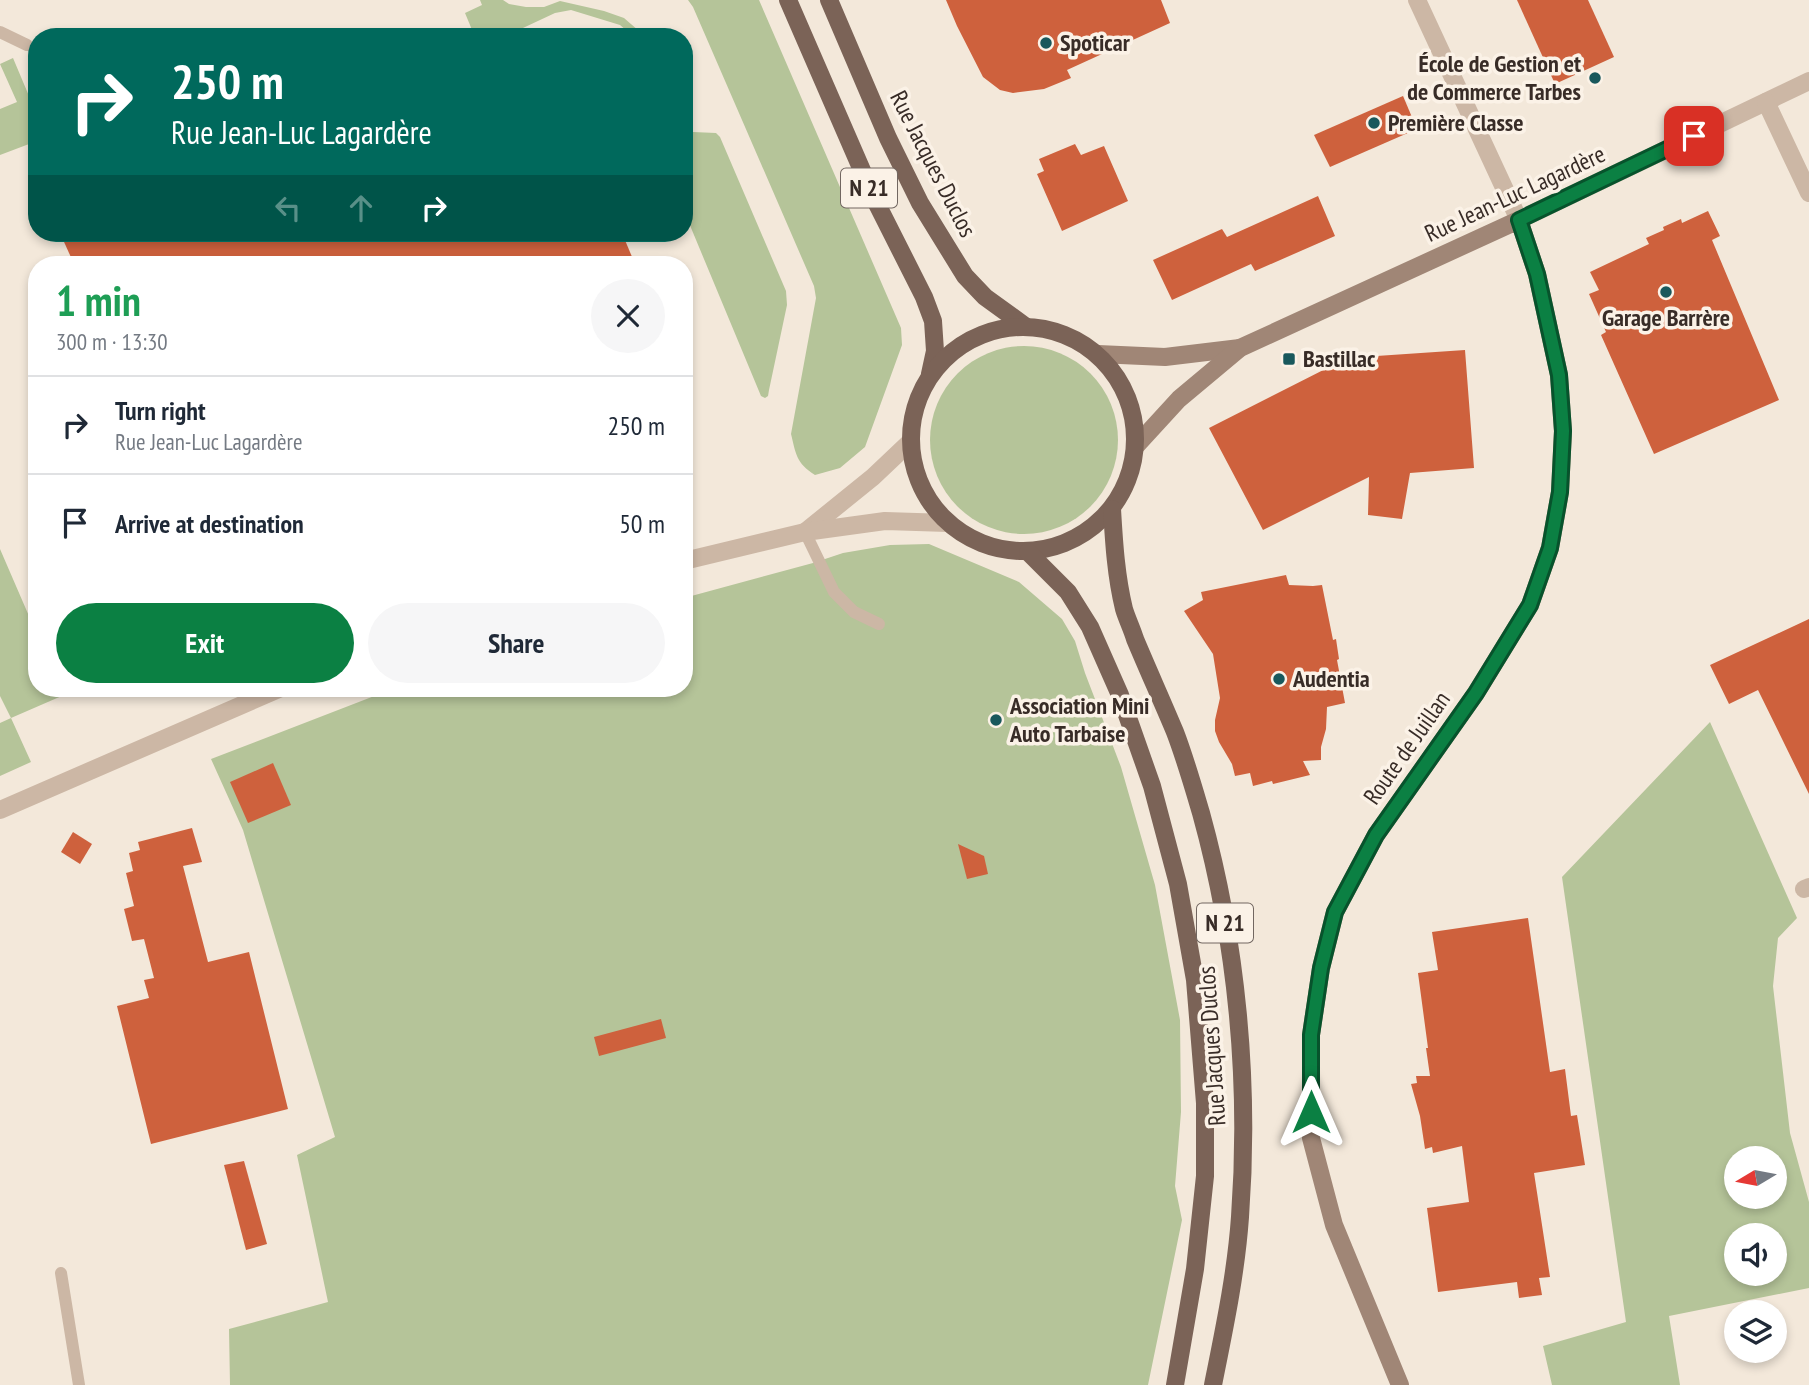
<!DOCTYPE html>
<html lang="en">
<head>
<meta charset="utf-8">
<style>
  :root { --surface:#fff; --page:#f6f6f7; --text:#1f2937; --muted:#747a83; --line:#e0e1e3; --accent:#0b8043 }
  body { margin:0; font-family:"PT Sans Narrow",sans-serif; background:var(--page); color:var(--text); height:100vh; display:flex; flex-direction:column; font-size:26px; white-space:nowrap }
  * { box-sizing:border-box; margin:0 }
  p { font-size:23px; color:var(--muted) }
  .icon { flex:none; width:38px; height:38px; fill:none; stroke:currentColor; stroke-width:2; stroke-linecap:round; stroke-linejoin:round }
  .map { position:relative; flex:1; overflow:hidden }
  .panel { position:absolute; left:28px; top:256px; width:665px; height:441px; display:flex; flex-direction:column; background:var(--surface); border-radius:28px; box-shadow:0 4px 10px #0003 }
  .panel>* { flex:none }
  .hud { position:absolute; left:28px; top:28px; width:665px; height:214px; border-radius:28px; box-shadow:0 4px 10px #0003; background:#00695c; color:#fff; overflow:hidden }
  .needle { width:46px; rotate:260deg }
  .fabs { position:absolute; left:1724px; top:1146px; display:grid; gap:14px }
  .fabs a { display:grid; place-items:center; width:63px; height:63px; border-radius:50%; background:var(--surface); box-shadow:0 4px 10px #0003; font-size:35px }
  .pin { position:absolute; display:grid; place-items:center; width:60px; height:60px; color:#fff; margin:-30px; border-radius:14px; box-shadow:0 4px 10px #0006 }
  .me { position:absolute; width:77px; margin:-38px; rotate:0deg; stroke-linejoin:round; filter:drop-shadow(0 0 5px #0008) }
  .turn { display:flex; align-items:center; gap:24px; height:147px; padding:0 28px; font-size:32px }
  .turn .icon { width:91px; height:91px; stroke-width:2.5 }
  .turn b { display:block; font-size:49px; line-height:60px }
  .lanes { display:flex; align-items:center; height:66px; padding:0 28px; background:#0003; justify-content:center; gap:35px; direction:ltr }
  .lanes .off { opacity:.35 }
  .round { display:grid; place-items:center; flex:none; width:74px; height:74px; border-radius:37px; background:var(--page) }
  .head { display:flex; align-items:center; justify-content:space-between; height:119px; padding:0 28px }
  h1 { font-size:42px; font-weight:700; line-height:52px; color:#1e9e55 }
  .button { display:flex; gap:14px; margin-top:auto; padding:14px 28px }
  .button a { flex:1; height:80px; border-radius:42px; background:var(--accent); color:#fff; font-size:28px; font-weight:700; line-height:80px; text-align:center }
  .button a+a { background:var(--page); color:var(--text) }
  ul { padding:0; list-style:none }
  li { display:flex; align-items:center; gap:21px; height:98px; padding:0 28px; border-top:2px solid var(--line) }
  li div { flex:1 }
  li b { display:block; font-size:26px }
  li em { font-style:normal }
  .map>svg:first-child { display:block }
  .green { fill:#b5c499; fill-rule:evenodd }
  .building { fill:#ce613d }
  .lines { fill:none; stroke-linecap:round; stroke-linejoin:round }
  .lane { stroke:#ccb7a5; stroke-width:12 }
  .street { stroke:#ccb7a5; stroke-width:18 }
  .secondary { stroke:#a08676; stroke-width:18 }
  .primary { stroke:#7b6357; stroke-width:18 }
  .route-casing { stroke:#07532c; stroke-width:18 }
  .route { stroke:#0b8043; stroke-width:12 }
  .poi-dot { fill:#19585c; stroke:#fbf2e7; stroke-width:2.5 }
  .labels { text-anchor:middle; stroke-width:7; stroke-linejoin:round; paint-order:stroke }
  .shield { fill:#fbf2e7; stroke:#726761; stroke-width:2 }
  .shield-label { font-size:23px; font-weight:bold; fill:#382c27 }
  .poi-label { font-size:24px; font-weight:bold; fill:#382c27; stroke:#fbf2e7; text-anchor:start }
  .street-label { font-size:24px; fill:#382c27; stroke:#fbf2e7 }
</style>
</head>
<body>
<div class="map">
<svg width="1809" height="1385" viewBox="0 0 1809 1385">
  <rect width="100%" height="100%" fill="#f3e8da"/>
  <g class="green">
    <path d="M480,0H503L509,4L526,7H544L560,1L604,11L624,18L639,31L637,36L634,37L620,25L571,10L555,13L504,37H493L491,33L483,37H475L465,13L482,5Z"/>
    <path d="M688,0H759L901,328L902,345L865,447L840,468L815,475C796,463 796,454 791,434L816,298L814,286L693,7Z"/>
    <path d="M13,58L37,115V141L0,155V109L17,102L0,64Z"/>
    <path d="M693,132L716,133L720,137L786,291L787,305L769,390L768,396L765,398L761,396L684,211V133Z"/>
    <circle cx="1024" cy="440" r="94"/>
    <path d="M929,544L1019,582L1062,619L1075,641L1085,673L1121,767L1155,885L1180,1020L1181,1112L1175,1186L1182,1220L1148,1385H230L229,1329L328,1302L297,1155L335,1137L243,830L211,759L395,688H684V598L813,563L843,553L890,545Z"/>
    <path d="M0,549L32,623L37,624V688H61L64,695L11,718L31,762L0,776V723L11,718L0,696Z"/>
    <path d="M1710,722L1797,918L1778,938L1773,986L1790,1133L1809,1202V1288L1669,1316L1680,1385H1552L1543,1346L1626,1322L1562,877ZM1736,1158H1774V1197H1736ZM1736,1236H1774V1274H1736Z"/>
  </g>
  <g class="building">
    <path d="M946,0H1161L1170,23L1067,70L1071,78L1044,89L1013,93L1000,90L983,77L957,26Z"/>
    <path d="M1517,0H1588L1614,57L1555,84Z"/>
    <path d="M1403,96L1417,129L1330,167L1314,135Z"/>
    <path d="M1075,144L1081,155L1104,146L1128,201L1062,231L1037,174L1044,171L1039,159Z"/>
    <path d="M1318,196L1335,236L1255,271L1251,264L1172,300L1153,260L1222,229L1227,237Z"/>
    <path d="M1708,211L1720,236L1712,240L1779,400L1654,454L1601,335L1606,332L1589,294L1599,290L1590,272L1649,244L1646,238L1664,230L1663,227L1681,219L1682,223Z"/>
    <path d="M60,233H622L635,264H74Z"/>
    <path d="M1465,350L1474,468L1410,473L1402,519L1368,515L1369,477L1263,530L1209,428L1347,358Z"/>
    <path d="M1286,575L1289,585L1313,586L1322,585L1333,640L1336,639L1339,659L1337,660L1345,703L1327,707L1326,729L1321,747V760L1303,761L1310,775L1273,784L1272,781L1253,786L1250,773L1235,776L1232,764L1219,742L1215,731V720L1220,698L1213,654L1184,611L1203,600L1201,592Z"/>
    <path d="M1809,619V794L1758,690L1729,704L1710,665Z"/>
    <path d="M273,763L291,805L248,823L230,782Z"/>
    <path d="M192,828L202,862L183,866L208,962L249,952L288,1109L151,1144L117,1006L149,998L144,980L154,978L144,939L132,941L124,909L134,906L126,873L133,871L129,853L140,850L138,842Z"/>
    <path d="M73,832L92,844L80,864L61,852Z"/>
    <path d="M958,844L984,856L988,874L967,879Z"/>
    <path d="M1528,918L1550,1072L1565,1069L1571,1116L1577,1115L1585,1165L1534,1173L1550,1277L1539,1278L1542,1295L1519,1298L1517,1282L1438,1292L1427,1208L1469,1202L1462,1146L1433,1153L1432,1147L1425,1149L1420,1116L1411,1084L1417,1083L1416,1076H1430L1426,1048H1428L1418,973L1438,970L1432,932Z"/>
    <path d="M661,1019L666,1038L599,1056L594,1037Z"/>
    <path d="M244,1161L267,1244L246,1250L224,1165Z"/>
  </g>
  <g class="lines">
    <g class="lane">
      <path d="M0,32L27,45"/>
      <path d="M805,532L834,592L854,612L879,624"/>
      <path d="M61,1273L79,1385"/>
    </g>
    <g class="street">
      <path d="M1417,0L1519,220L1809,81"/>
      <path d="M1766,102L1809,193"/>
      <path d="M805,532L873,477L911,441"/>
      <path d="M684,561L805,532L885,521L948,523"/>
      <path d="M0,810L281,688"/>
      <path d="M1804,889L1809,887"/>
    </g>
    <g class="secondary">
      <path d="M1098,354L1165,357L1240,348"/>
      <path d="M1135,447L1179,399L1240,348L1519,220L1537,274L1559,375L1563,431L1560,492L1550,548L1530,605L1476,693L1376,835L1335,912L1321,968L1311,1035V1138L1334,1225L1400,1385"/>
    </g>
    <g class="primary">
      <path d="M788,0L874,198L924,297L933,321L935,351L930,374"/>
      <path d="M829,0L888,138L920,203L965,276L985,297L1025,326"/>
      <circle cx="1023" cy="439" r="112"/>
      <path d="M1112,509C1114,543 1116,576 1124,609C1127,619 1132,629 1135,639C1148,670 1162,701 1175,732C1185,758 1193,786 1201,813C1237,943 1250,1082 1240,1217C1236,1274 1224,1330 1213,1385"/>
      <path d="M1028,552L1068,592L1090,627L1120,695L1152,786L1178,884L1195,980L1205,1103V1176L1195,1269L1175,1385"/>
    </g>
  </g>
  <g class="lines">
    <g class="route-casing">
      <path id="route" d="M1311,1112V1035L1321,968L1335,912L1376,835L1476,693L1530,605L1550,548L1560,492L1563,431L1559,375L1537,274L1519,220L1694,136"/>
    </g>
    <use href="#route" class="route"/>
  </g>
  <g class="poi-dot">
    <circle cx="1046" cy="43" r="7"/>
    <circle cx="1595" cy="78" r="7"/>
    <circle cx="1374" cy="123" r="7"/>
    <circle cx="1666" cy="292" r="7"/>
    <rect x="1282" y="352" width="14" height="14" rx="3.5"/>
    <circle cx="1279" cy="679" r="7"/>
    <circle cx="996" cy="720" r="7"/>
  </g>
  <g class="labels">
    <g class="shield">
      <rect x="841" y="168.5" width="56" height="39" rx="5"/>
      <rect x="1197" y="903.5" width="56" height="39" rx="5"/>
    </g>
    <g class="shield-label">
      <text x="869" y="196">N 21</text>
      <text x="1225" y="931">N 21</text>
    </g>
    <g class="poi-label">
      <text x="1060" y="51">Spoticar</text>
      <text x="1581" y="72" text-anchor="end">École de Gestion et<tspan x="1581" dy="28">de Commerce Tarbes</tspan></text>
      <text x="1388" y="131">Première Classe</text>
      <text x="1666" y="326" text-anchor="middle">Garage Barrère</text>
      <text x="1303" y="367">Bastillac</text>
      <text x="1293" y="687">Audentia</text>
      <text x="1010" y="714">Association Mini<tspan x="1010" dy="28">Auto Tarbaise</tspan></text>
    </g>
    <g class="street-label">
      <text transform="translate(933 164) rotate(63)" y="8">Rue Jacques Duclos</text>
      <text transform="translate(1515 194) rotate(-25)" y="8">Rue Jean-Luc Lagardère</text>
      <text transform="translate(1407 748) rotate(-55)" y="8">Route de Juillan</text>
      <text transform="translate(1212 1046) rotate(-94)" y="8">Rue Jacques Duclos</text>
    </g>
  </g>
</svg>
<div class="fabs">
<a><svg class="needle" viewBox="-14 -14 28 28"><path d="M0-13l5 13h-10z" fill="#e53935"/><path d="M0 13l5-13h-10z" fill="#747a83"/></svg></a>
<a><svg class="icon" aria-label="sound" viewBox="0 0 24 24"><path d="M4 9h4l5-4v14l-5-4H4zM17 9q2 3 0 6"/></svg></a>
<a><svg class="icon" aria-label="layers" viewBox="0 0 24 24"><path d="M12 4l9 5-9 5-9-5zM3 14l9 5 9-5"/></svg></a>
</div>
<div class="pin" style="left:1694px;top:136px;background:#d93025"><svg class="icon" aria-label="arrive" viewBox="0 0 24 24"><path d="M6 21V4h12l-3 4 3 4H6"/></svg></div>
<svg class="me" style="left:1311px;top:1112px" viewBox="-20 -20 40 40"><path d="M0-17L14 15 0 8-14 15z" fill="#0b8043" stroke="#fff" stroke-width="4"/></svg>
<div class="hud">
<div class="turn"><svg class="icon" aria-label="right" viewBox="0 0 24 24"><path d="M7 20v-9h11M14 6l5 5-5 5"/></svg><div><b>250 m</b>Rue Jean-Luc Lagardère</div></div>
<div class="lanes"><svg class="icon off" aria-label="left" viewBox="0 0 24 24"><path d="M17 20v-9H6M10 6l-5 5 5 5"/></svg><svg class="icon off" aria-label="ahead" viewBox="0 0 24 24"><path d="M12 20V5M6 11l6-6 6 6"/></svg><svg class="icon" aria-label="right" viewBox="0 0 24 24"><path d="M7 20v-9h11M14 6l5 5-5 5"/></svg></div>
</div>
<section class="panel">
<div class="head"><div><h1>1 min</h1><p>300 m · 13:30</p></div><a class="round"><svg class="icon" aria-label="close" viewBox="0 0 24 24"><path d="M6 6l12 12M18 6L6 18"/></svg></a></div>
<ul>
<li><svg class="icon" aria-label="right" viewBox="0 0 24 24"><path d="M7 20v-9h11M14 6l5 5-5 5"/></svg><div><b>Turn right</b><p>Rue Jean-Luc Lagardère</p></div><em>250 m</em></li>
<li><svg class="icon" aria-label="arrive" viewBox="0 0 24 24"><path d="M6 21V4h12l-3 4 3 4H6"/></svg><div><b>Arrive at destination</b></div><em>50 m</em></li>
</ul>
<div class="button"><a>Exit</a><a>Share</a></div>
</section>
</div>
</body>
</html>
